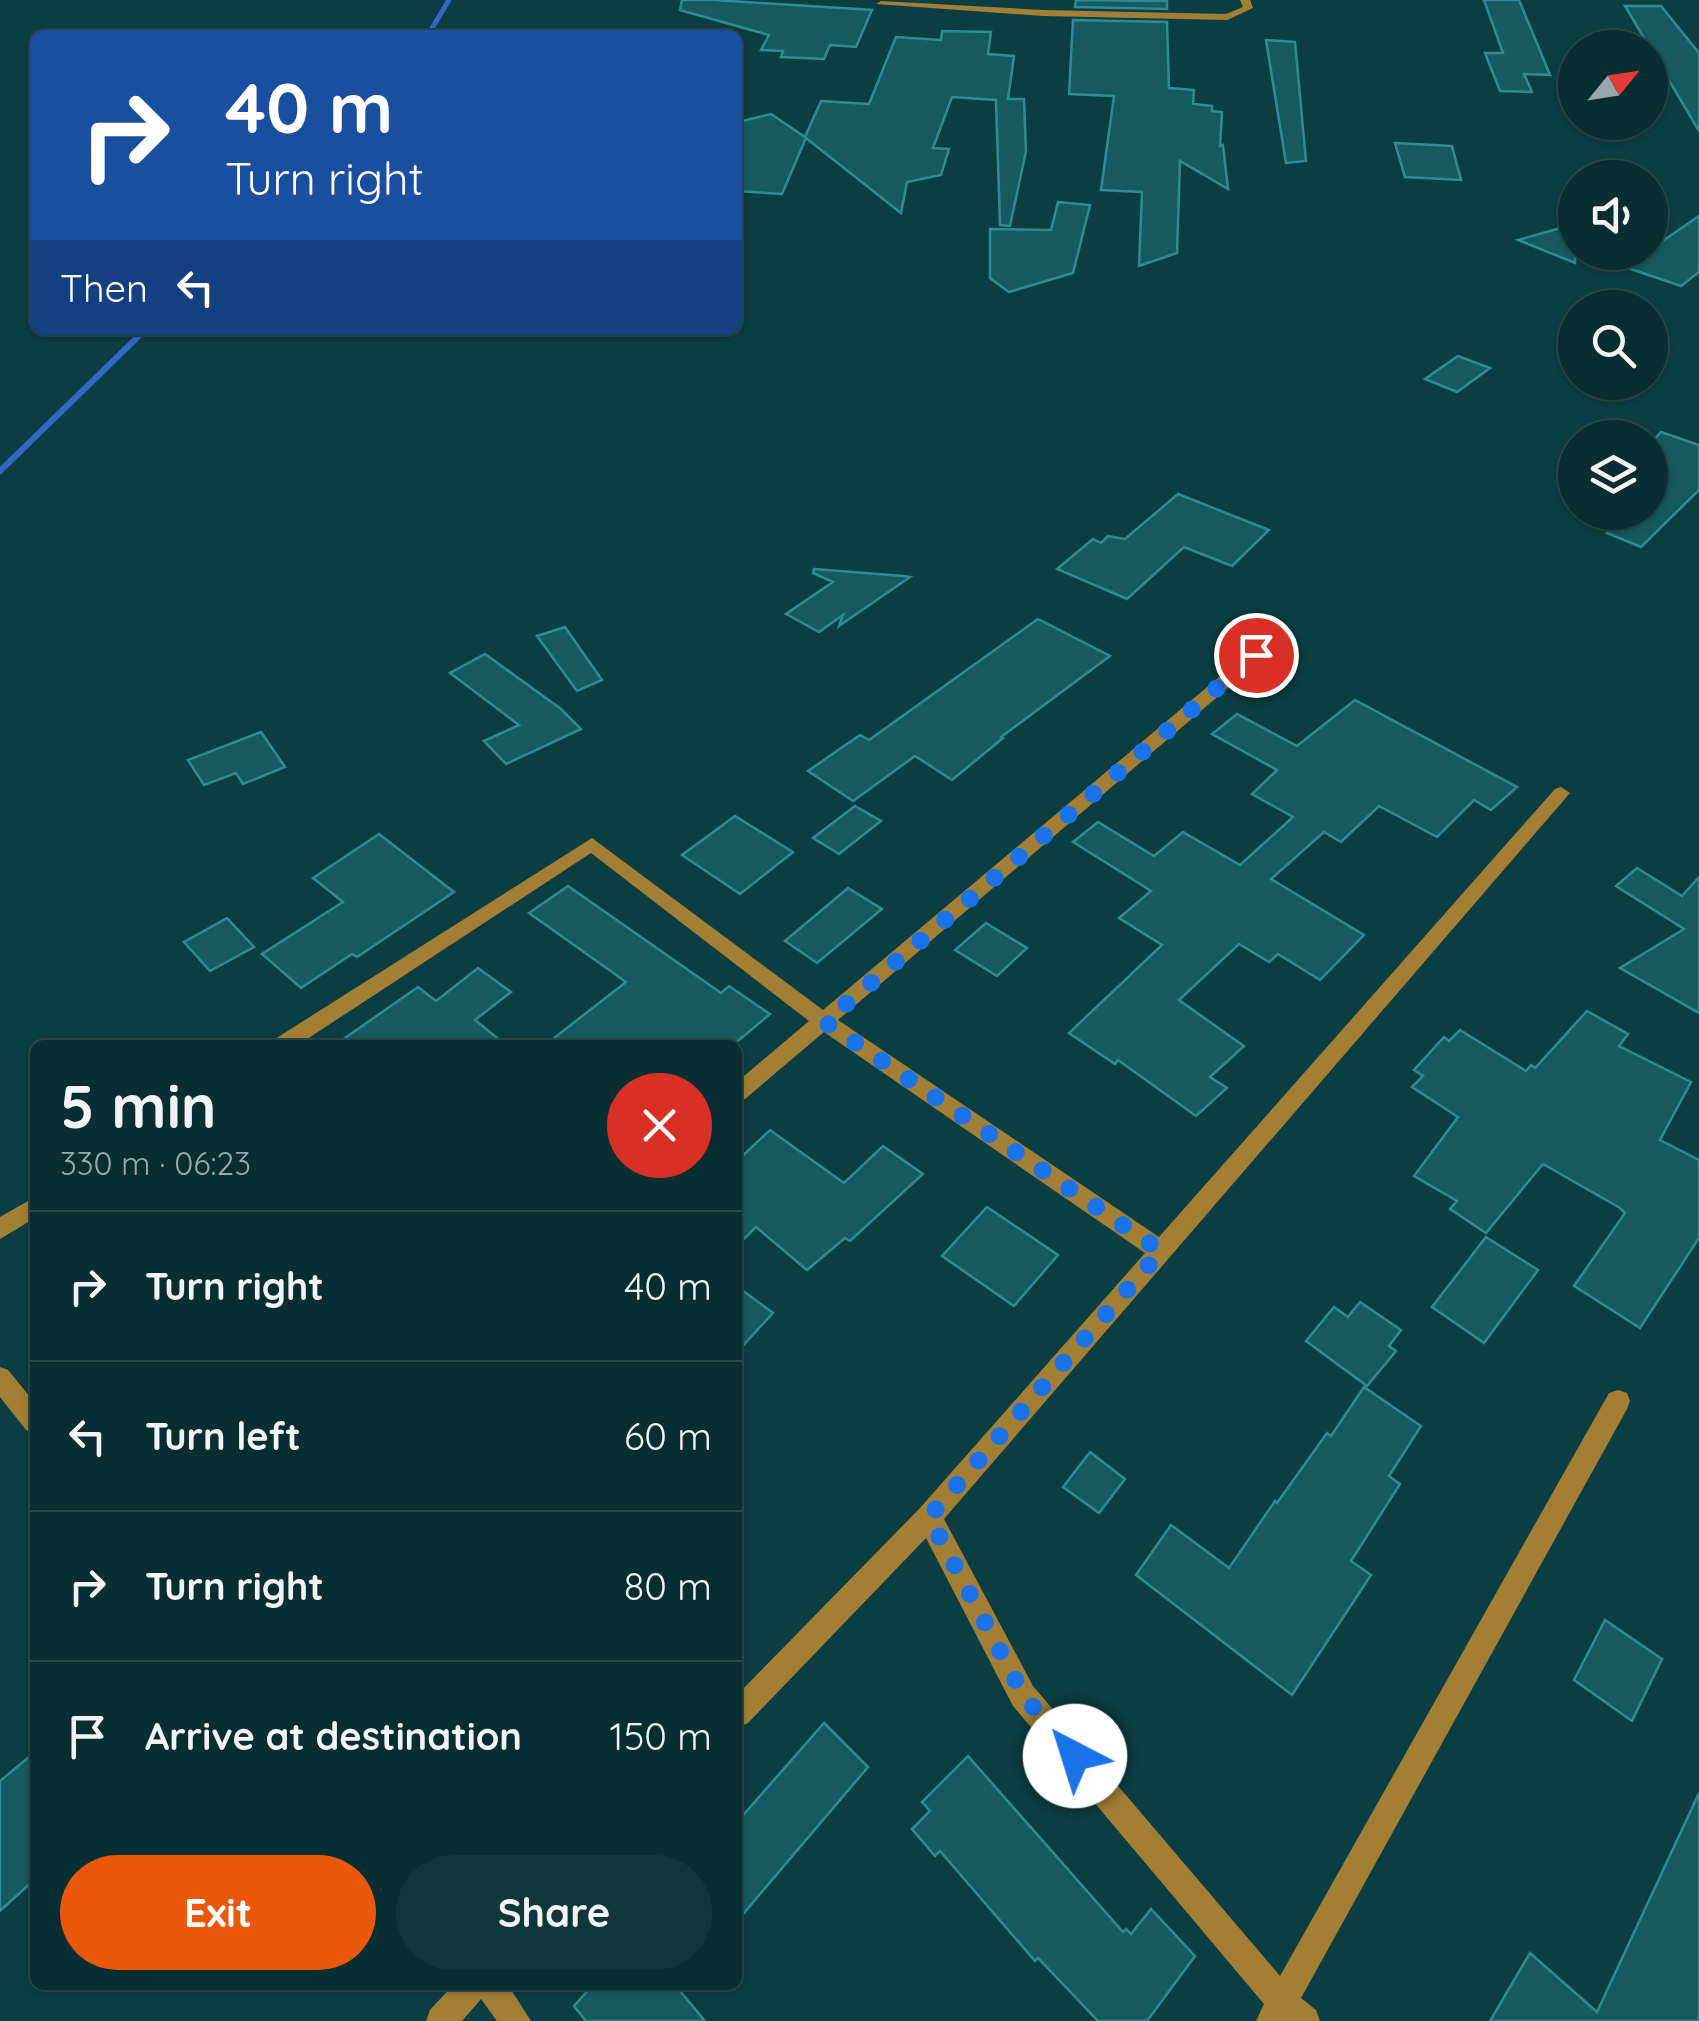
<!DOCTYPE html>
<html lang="en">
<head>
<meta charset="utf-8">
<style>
  :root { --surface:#082e32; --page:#11363a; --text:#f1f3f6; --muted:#98a8ac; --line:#294a4d; --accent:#ea580c }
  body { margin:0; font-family:Quicksand,sans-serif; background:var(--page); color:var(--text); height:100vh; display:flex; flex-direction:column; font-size:38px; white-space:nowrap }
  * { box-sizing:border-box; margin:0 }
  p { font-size:32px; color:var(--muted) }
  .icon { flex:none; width:55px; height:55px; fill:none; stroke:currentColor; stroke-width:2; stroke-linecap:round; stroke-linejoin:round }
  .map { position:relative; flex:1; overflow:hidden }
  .details { position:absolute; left:30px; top:1040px; width:712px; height:950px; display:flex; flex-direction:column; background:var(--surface); border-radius:15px; box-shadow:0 2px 8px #0004,0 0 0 2px var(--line) }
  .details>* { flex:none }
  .top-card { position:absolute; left:30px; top:30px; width:712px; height:305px; border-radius:15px; box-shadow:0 2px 8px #0004,0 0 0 2px var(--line); background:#1a4fa0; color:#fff; overflow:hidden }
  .needle { width:65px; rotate:60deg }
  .buttons { position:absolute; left:1558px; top:30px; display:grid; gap:20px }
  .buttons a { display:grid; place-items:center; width:110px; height:110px; border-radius:50%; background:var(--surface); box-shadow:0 2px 8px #0004,0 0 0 2px var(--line); font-size:50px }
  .pin { position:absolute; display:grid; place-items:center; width:85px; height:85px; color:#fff; margin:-42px; border:5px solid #fff; border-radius:50%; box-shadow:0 2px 10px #0007 }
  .me { position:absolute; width:110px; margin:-55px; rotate:320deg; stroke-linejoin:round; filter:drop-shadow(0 0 8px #0008) }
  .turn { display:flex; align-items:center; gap:35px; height:210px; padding:0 30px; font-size:45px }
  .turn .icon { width:130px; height:130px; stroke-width:2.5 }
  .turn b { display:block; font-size:70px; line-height:85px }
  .then { display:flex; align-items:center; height:95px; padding:0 30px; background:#0003; gap:20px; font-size:38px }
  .round { display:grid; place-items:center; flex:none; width:105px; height:105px; border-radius:52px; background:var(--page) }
  .overview { display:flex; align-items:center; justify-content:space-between; height:170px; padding:0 30px }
  h1 { font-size:60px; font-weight:700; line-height:75px }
  .button { display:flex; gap:20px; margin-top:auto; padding:20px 30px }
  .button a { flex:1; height:115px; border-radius:60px; background:var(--accent); color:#fff; font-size:40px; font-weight:700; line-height:115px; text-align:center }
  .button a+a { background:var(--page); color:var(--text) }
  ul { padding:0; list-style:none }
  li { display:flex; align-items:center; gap:30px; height:150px; padding:0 30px; border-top:2px solid var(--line) }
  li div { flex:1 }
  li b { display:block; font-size:38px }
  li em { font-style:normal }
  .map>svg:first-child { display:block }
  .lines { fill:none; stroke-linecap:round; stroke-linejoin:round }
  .stream-far1 { stroke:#3565c8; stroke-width:5 }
  .stream { stroke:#3565c8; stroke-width:6 }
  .building { fill:#165a60; stroke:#2d8b93; stroke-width:2.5 }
  .minor { fill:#a37f36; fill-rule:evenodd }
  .route { stroke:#1a73e8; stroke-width:18; stroke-dasharray:0 32.4 }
</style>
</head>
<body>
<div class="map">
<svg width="1699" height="2021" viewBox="0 0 1699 2021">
  <rect width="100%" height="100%" fill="#0b3e42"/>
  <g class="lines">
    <path class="stream-far1" d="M428,35L449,0"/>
    <path class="stream" d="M0,471L145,330"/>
  </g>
  <g class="building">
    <path d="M682,0H714L872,10L856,47L830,45L824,59L781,57L783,51L761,50L769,35L680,10Z"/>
    <path d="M1076,0L1167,1V9L1075,7Z"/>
    <path d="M1484,0H1519L1550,75L1524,74L1532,92L1500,91L1485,53H1503Z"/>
    <path d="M1625,6H1661L1699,53V131Z"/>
    <path d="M1073,20L1167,22L1169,88L1194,90L1193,104L1212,106V111L1222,112L1220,146L1223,145L1228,189L1180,161L1177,253L1139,266L1142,192L1101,190L1114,96L1069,94Z"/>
    <path d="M942,31L991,32L988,54L1014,56L1008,99H1024L1026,151L1010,226L1000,225L996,100L952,97L933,148L949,149L941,175L907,182L901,213L806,138L782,194L738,191V122L771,114L805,137L821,101L869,104L896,37L941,40Z"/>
    <path d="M1266,40L1295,42L1306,161L1286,163Z"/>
    <path d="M1395,143L1452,146L1461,180L1405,177Z"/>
    <path d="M1058,202L1090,205L1073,273L1009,292L990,278V229L1051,230Z"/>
    <path d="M1699,216V272L1681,286L1625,267Z"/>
    <path d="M1575,224V263L1518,240Z"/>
    <path d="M1458,356L1490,368L1457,392L1425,379Z"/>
    <path d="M1661,432L1699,445V490L1641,547L1607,533L1628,512H1650V444Z"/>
    <path d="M1178,494L1269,530L1232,566L1184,547L1127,599L1057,569L1093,539L1101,543L1108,536L1125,539Z"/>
    <path d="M814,569L903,576L910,577L839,626L843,615L819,632L786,614L833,582L813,573Z"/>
    <path d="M1038,619L1110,656L1001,737L1003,738L952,780L915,756L853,801L808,771L860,735L869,740Z"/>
    <path d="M565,627L602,680L577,691L537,636Z"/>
    <path d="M485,654L561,709L581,729L506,764L484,741L519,725L450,673Z"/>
    <path d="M1355,700L1517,787L1491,810L1474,800L1437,837L1379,806L1341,842L1324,832L1271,879L1364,935L1320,980L1278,954L1269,962L1239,944L1179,1000L1244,1046L1210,1077L1227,1088L1196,1116L1118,1060L1115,1064L1069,1033L1162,945L1119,918L1151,891L1073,842L1098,822L1154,856L1183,832L1240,865L1293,817L1252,794L1277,770L1212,734L1237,714L1297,746Z"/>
    <path d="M261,732L285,767L243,784L236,773L204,785L188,760Z"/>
    <path d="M855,806L881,821L839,854L813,838Z"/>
    <path d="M735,816L793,852L740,894L682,855Z"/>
    <path d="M379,834L454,892L357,957L352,954L301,988L262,954L343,902L313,878Z"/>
    <path d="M1637,868L1682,896L1699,877V1013L1620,968L1684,929L1616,886Z"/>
    <path d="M568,886L721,993L729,986L770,1014L733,1045H545L626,982L529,913Z"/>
    <path d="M848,888L882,909L817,963L785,941Z"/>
    <path d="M227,918L254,947L210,971L184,942Z"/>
    <path d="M986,923L1027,948L997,976L955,950Z"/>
    <path d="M478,968L511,992L475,1020L506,1045H335L418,987L436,1001Z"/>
    <path d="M1587,1011L1628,1034L1619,1046L1691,1082L1660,1140L1699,1160V1238L1640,1328L1574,1286L1625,1213L1620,1208L1543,1164L1486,1233L1450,1209L1457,1201L1414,1176L1458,1117L1412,1087L1423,1076L1414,1070L1444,1037L1449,1041L1460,1030L1526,1071L1531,1065L1535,1068Z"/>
    <path d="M770,1130L844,1183L883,1146L923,1174L850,1241L845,1238L807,1270L756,1227L738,1245V1160Z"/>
    <path d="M987,1207L1058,1255L1014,1306L942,1256Z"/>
    <path d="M1486,1237L1538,1270L1484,1343L1432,1307Z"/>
    <path d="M738,1287L773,1313L738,1351Z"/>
    <path d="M1360,1302L1401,1330L1389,1346L1396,1351L1367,1386L1306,1341L1334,1307L1348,1317Z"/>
    <path d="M1364,1387L1421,1426L1389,1476L1400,1484L1351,1561L1371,1575L1292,1695L1136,1575L1171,1525L1229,1568L1275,1501L1277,1503L1327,1433L1331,1436Z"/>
    <path d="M1090,1452L1125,1479L1099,1513L1063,1487Z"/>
    <path d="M1605,1620L1662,1659L1632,1721L1574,1680Z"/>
    <path d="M824,1723L868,1767L738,1920V1821Z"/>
    <path d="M35,1752V1879L0,1911V1781Z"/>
    <path d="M968,1756L1123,1932L1126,1929L1131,1934L1151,1909L1195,1956L1147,2021H1098L1038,1958L1035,1961L940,1851L935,1856L912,1829L930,1811L922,1802Z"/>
    <path d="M1699,1793V2021H1490L1530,1953L1597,2012Z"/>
    <path d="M593,1985H675L705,2021H586L574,2006Z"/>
  </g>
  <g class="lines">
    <g class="minor">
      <path d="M1240,0H1250L1253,8L1227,20L1043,16L876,4L881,1L1043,10L1226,14L1243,7Z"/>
      <path d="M1256,650L1264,655L1262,659L838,1020L1159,1237L1555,789L1561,787L1570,793L944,1519L1033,1686L1280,1976L1609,1393L1618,1390L1627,1393L1630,1401L1627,1409L1301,1998L1316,2010L1320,2021H1256L1264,2004L1013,1706L926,1538L748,1723L738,1727V1694L920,1508L1145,1253L824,1032L745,1099L738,1101V1081L809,1021L591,853L298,1045H272L275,1039L592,838L823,1010L1250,651Z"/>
      <path d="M35,1197V1218L0,1239V1217Z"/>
      <path d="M0,1367L8,1370L35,1403V1433L26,1430L0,1397Z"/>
      <path d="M453,1985H508L531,2021H497L481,1999L462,2021H426L430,2010Z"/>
    </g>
  </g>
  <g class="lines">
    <path class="route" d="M1075,1756L1024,1696L929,1517L1161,1251L825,1022L1256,655"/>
  </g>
</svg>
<div class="buttons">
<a><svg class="needle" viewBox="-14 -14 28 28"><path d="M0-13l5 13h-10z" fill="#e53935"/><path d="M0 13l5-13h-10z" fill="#98a8ac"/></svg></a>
<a><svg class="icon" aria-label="sound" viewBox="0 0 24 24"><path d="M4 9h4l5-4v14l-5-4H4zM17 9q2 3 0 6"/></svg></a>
<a><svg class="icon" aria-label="search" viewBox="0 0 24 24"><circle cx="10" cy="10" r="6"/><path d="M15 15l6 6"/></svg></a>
<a><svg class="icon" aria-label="layers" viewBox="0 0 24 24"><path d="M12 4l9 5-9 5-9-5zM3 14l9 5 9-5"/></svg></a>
</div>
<div class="pin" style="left:1256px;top:655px;background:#d93025"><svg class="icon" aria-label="arrive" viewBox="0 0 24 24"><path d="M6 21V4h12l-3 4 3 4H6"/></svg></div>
<svg class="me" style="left:1075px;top:1756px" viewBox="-20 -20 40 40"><circle r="19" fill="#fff"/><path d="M0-13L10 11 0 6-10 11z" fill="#1a73e8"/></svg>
<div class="top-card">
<div class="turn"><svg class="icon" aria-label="right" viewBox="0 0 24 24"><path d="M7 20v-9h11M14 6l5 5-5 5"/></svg><div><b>40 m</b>Turn right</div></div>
<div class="then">Then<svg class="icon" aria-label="left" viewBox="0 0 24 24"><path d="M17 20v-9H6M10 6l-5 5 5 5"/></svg></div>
</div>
<section class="details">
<div class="overview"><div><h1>5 min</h1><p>330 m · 06:23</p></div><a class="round" style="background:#d93025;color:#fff"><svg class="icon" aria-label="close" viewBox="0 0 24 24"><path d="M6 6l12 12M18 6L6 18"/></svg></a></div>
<ul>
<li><svg class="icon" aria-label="right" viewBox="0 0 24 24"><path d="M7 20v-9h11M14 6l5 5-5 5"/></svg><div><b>Turn right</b></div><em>40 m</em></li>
<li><svg class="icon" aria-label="left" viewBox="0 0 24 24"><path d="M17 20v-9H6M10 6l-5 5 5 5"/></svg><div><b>Turn left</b></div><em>60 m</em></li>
<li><svg class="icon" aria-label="right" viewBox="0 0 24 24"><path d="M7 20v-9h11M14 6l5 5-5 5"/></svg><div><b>Turn right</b></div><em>80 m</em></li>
<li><svg class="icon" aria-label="arrive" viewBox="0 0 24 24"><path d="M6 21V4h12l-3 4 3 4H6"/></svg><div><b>Arrive at destination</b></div><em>150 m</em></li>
</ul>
<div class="button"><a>Exit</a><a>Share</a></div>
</section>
</div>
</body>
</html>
